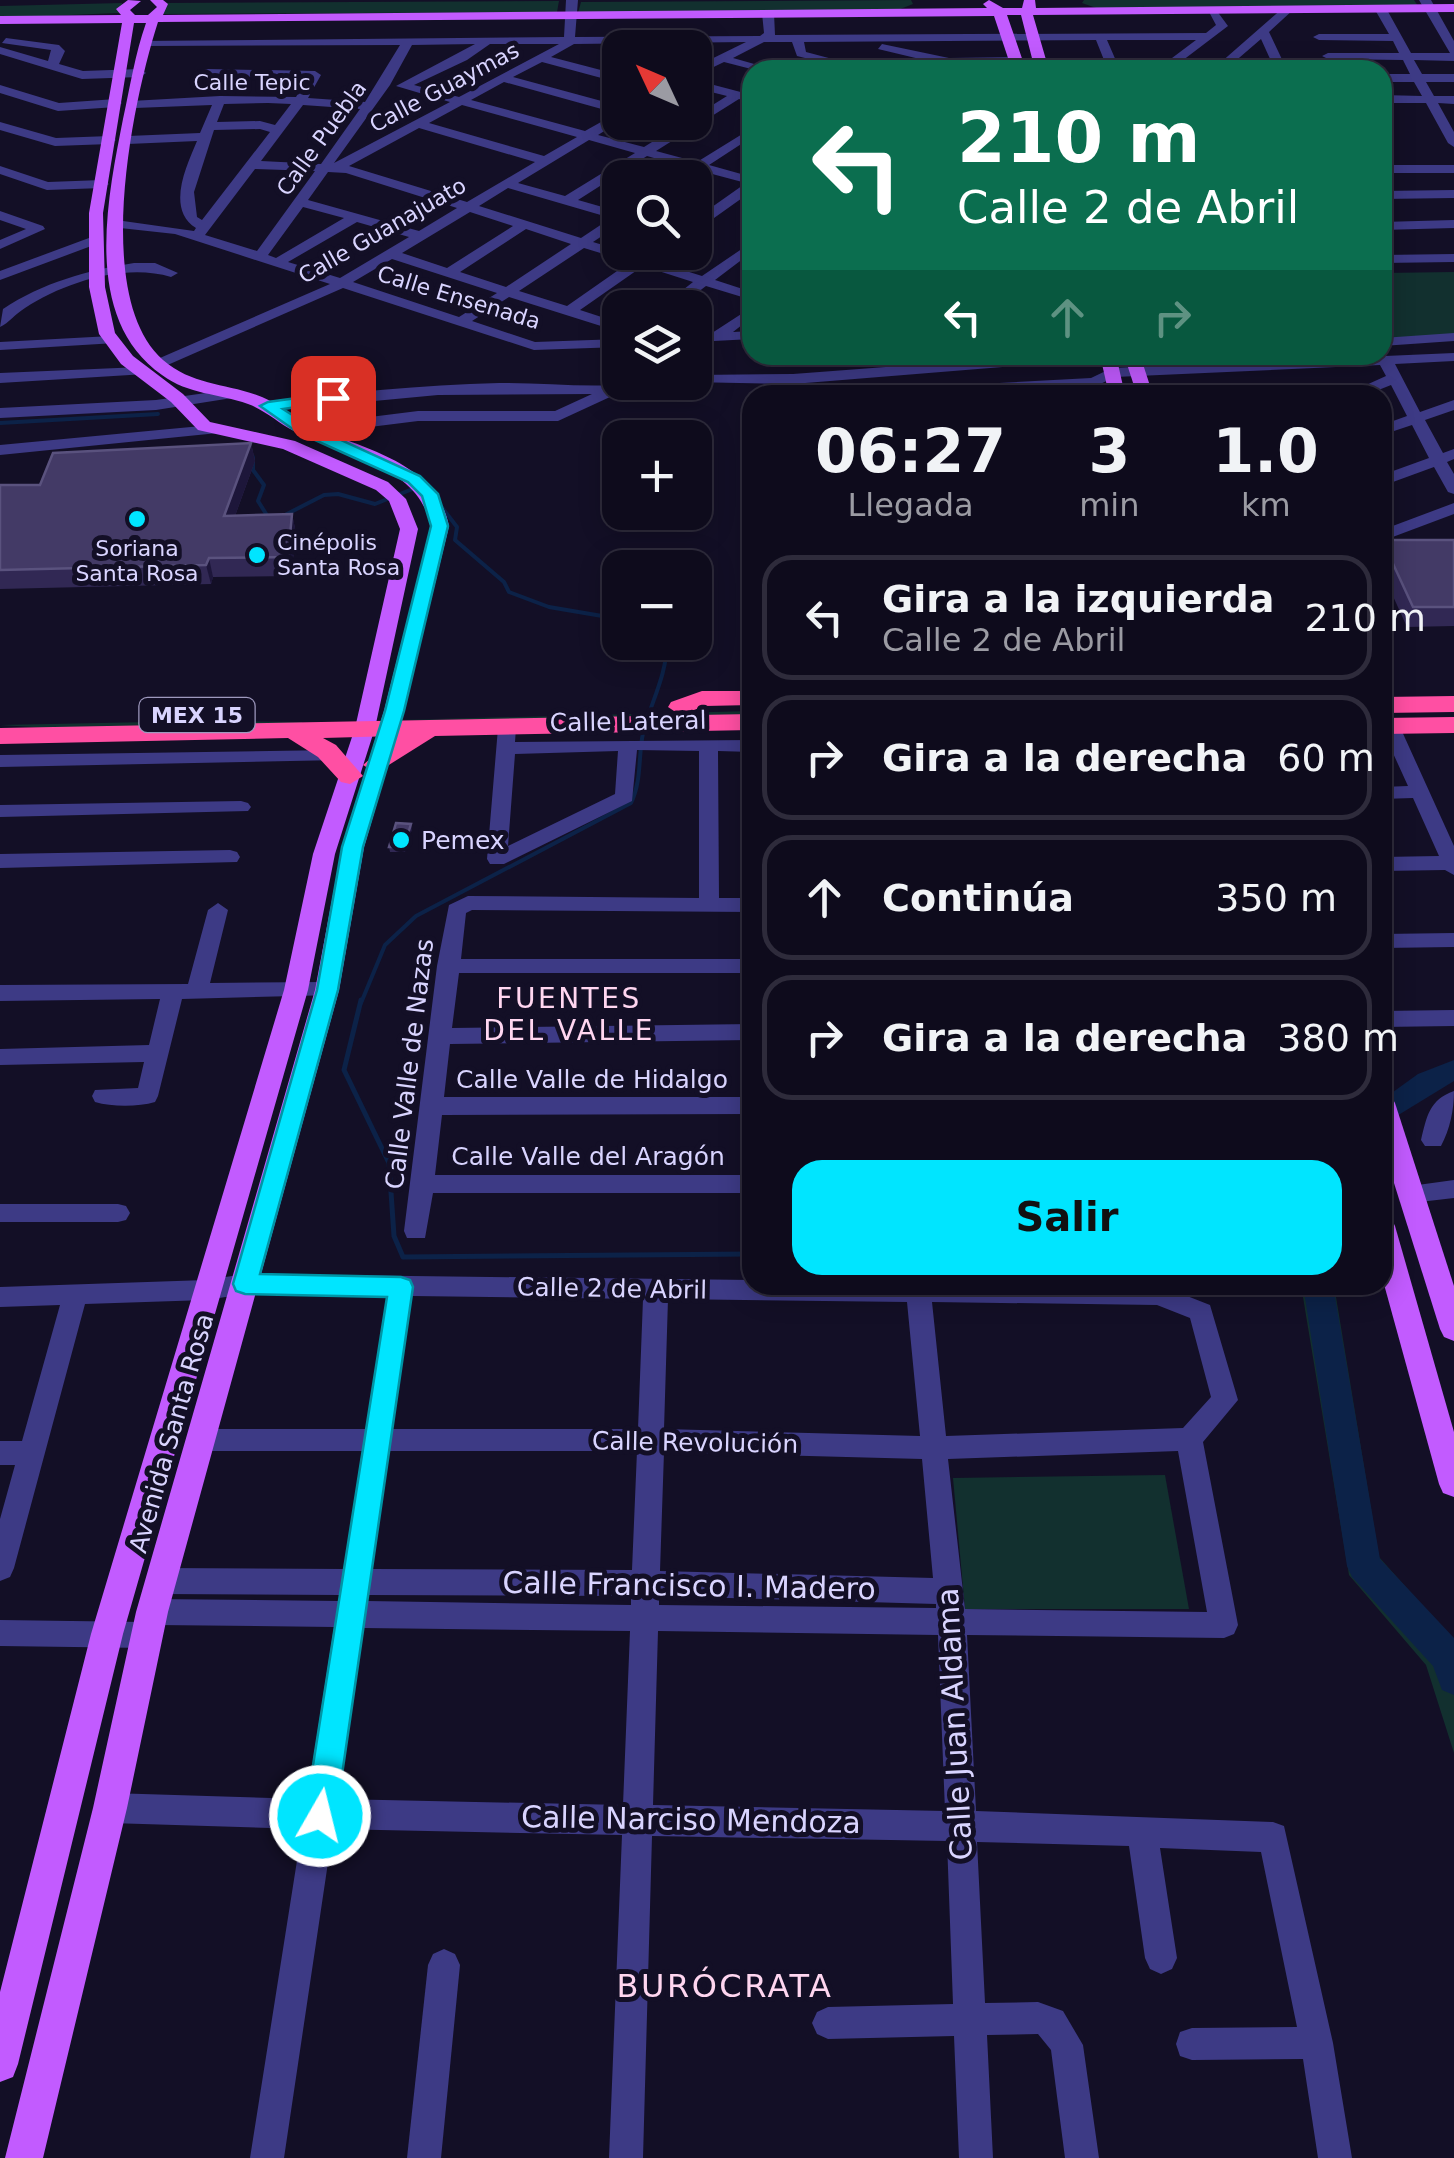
<!DOCTYPE html>
<html lang="es">
<head>
<meta charset="utf-8">
<style>
  :root { --surface:#0e0b1c; --page:#1c1929; --text:#f1f3f6; --muted:#9b9ba3; --line:#2e2b3b; --accent:#00e5ff }
  body { margin:0; font-family:"DejaVu Sans",sans-serif; background:var(--page); color:var(--text); height:100vh; display:flex; flex-direction:column; font-size:38px; white-space:nowrap }
  * { box-sizing:border-box; margin:0 }
  p { font-size:32px; color:var(--muted) }
  .icon { flex:none; width:55px; height:55px; fill:none; stroke:currentColor; stroke-width:2; stroke-linecap:round; stroke-linejoin:round }
  .map { position:relative; flex:1; overflow:hidden }
  .panel { position:absolute; left:742px; top:385px; width:650px; height:910px; display:flex; flex-direction:column; background:var(--surface); border-radius:30px; box-shadow:0 5px 25px #0003,0 0 0 2px var(--line) }
  .panel>* { flex:none }
  .banner { position:absolute; left:742px; top:60px; width:650px; height:305px; border-radius:30px; box-shadow:0 5px 25px #0003,0 0 0 2px var(--line); background:#0b6e4f; color:#fff; overflow:hidden }
  .needle { width:65px; rotate:314deg }
  .controls { position:absolute; left:602px; top:30px; display:grid; gap:20px }
  .controls a { display:grid; place-items:center; width:110px; height:110px; border-radius:20px; background:var(--surface); box-shadow:0 5px 25px #0003,0 0 0 2px var(--line); font-size:50px }
  .pin { position:absolute; display:grid; place-items:center; width:85px; height:85px; color:#fff; margin:-42px; border-radius:20px; box-shadow:0 5px 15px #0006 }
  .me { position:absolute; width:110px; margin:-55px; rotate:8deg; stroke-linejoin:round; filter:drop-shadow(0 0 8px #0008) }
  .turn { display:flex; align-items:center; gap:35px; height:210px; padding:0 50px; font-size:45px }
  .turn .icon { width:130px; height:130px; stroke-width:2.5 }
  .turn b { display:block; font-size:70px; line-height:85px }
  .lanes { display:flex; align-items:center; height:95px; padding:0 50px; background:#0003; justify-content:center; gap:50px; direction:ltr }
  .lanes .off { opacity:.35 }
  .eta { display:flex; justify-content:space-evenly; align-items:center; height:170px; text-align:center }
  .eta b { font-size:60px; font-weight:800; line-height:70px }
  .button { display:flex; gap:20px; margin-top:auto; padding:20px 50px }
  .button a { flex:1; height:115px; border-radius:30px; background:var(--accent); color:#111; font-size:40px; font-weight:800; line-height:115px; text-align:center }
  ul { padding:0; list-style:none }
  li { display:flex; align-items:center; gap:30px; height:125px; margin:0 20px 15px; padding:0 30px; border:5px solid var(--line); border-radius:30px }
  li div { flex:1 }
  li b { display:block; font-size:38px }
  li em { font-style:normal }
  .map>svg:first-child { display:block }
  .green { fill:#12302f }
  .lines { fill:none; stroke-linecap:round; stroke-linejoin:round }
  .stream-far1 { stroke:#0c2248; stroke-width:4 }
  .stream { stroke:#0c2248; stroke-width:5 }
  .river { fill:#0c2248; fill-rule:evenodd }
  .minor { fill:#3d3a85; fill-rule:evenodd }
  .major { fill:#c25bff; fill-rule:evenodd }
  .highway { fill:#ff4fa3; fill-rule:evenodd }
  .wall { fill:#312854 }
  .shaded-wall { fill:#1d163a }
  .building { fill:#433a66; stroke:#5a527e; stroke-width:2.5 }
  .route { fill:#00e5ff; stroke:#0095a6; stroke-width:2.5 }
  .poi-dot { fill:#00e5ff; stroke:#130f26; stroke-width:4 }
  .labels { text-anchor:middle; stroke-width:10; stroke-linejoin:round; paint-order:stroke }
  .far-street-label { font-size:22px; fill:#d9d4ff; stroke:#130f26 }
  .far-poi-label { font-size:22px; fill:#d9d4ff; stroke:#130f26; text-anchor:start }
  .shield { fill:#130f26; stroke:#9e99be; stroke-width:2.5 }
  .shield-label { font-size:22px; font-weight:bold; fill:#d9d4ff }
  .street-label { font-size:25px; fill:#d9d4ff; stroke:#130f26 }
  .poi-label { font-size:25px; fill:#d9d4ff; stroke:#130f26; text-anchor:start }
  .neighbourhood-label { font-size:28px; letter-spacing:2.5px; fill:#ffd6f0; stroke:#130f26 }
  .near-street-label { font-size:30px; fill:#d9d4ff; stroke:#130f26 }
  .near-neighbourhood-label { font-size:32px; letter-spacing:2.5px; fill:#ffd6f0; stroke:#130f26 }
</style>
</head>
<body>
<div class="map">
<svg width="1454" height="2158" viewBox="0 0 1454 2158">
  <rect width="100%" height="100%" fill="#130f26"/>
  <g class="green">
    <path d="M911,0L913,4L898,10L578,13L581,2Z"/>
    <path d="M1084,0H1414L1418,6L1102,10L1082,3Z"/>
    <path d="M559,1L557,12L162,14L165,3Z"/>
    <path d="M122,3L121,13H117L0,18V6Z"/>
    <path d="M1454,272V338L1383,339L1382,273Z"/>
    <path d="M752,711V717L396,720Z"/>
    <path d="M201,721L302,722L303,725L81,730L0,725Z"/>
    <path d="M1301,1285H1334L1379,1557L1454,1641V1753L1426,1665L1349,1575Z"/>
    <path d="M1165,1475L1189,1609H965L953,1478Z"/>
  </g>
  <g class="lines">
    <g class="stream-far1">
      <path d="M0,423L158,414"/>
      <path d="M253,457V470L264,485L258,501L268,517"/>
      <path d="M437,501L457,527L455,540L504,582L509,592L549,607L620,619"/>
      <path d="M283,516L324,495L338,494L375,504L415,488"/>
      <path d="M361,1003L385,945L416,916L631,803C642,780 638,757 643,733C651,702 667,675 667,642"/>
    </g>
    <path class="stream" d="M361,1000L344,1070L389,1163L394,1236L403,1257L752,1254"/>
    <g class="river">
      <path d="M1454,1060V1081L1382,1125V1100L1418,1074Z"/>
      <path d="M1303,1285H1333L1380,1559L1454,1638V1695L1442,1690L1433,1666L1352,1577L1347,1566Z"/>
    </g>
    <g class="minor">
      <path d="M566,0H578L575,37L760,36L764,33L762,13L768,10L774,13L775,35L1206,33L1216,25L1208,10L1214,7L1228,26L1170,70H1156L1196,40H1107L1120,70H1108L1096,40L804,42L806,52L874,70H853L797,56L792,42H764L733,58L775,70H755L724,62L695,76V67L746,42L574,44L551,57L620,75V83L542,62L513,77L620,106V121L598,135L644,147L684,122H695V116L727,96L695,88V80L752,95V103L739,99L656,151L697,162L752,128V137L709,165L752,177V191L700,228L695,229V219L746,183L701,171L687,174L689,168L647,156L578,200L620,212V224L593,242C620,250 627,253 653,253L651,260L702,276L752,242V252L715,280L752,292V300L706,286L677,308H660L693,282L643,266L580,310L620,323V332L509,297L472,321L535,342L620,339V347L534,350L343,288L163,367H153V361L330,284L175,234L111,227L109,224L116,220L194,231L196,228C166,209 186,167 197,141L128,144L122,140L128,136L200,133L212,105L135,108L129,104L131,101L220,96L296,97L307,78L204,76V70L208,69L315,71L321,75L308,98L365,102L400,45L145,46L141,41L564,37ZM475,44L396,86L450,102L334,163L390,85L412,45ZM490,44H559L459,97L414,85L467,60ZM504,82L616,113H617L585,131L471,100ZM268,103L291,104L275,125L260,121L217,122L224,104ZM303,105L360,109L321,164L261,161ZM462,105L577,137L544,156L429,123ZM419,128L535,162L467,202L349,166ZM260,129L270,132L202,220L197,217L194,192L214,130ZM589,140L635,153L565,196L518,183ZM255,169L315,171L257,251L205,235ZM328,172L346,173L457,208L419,231L308,200ZM508,188L611,218L581,238L479,206ZM303,207L344,218L276,258L268,255ZM470,212L513,226L447,268L402,253ZM357,222L409,237L340,278L288,262ZM526,229L571,244L506,287L460,272ZM584,248L630,262L567,306L519,291ZM392,259L497,293L459,317L353,282Z"/>
      <path d="M1419,0H1431L1454,41V61L1414,60L1422,74H1454V82H1426L1434,96H1454V104L1438,103L1454,132V147L1448,143L1426,103H1382V95L1422,96L1414,82H1382V74H1410L1403,60L1328,59L1322,56L1328,53H1399L1393,41L1319,40L1313,37L1319,34H1389L1374,8L1380,5L1386,8L1411,53H1450Z"/>
      <path d="M1284,7L1294,9L1269,32L1287,70H1275L1261,39L1225,70H1212Z"/>
      <path d="M6,38L59,45L65,51L59,64L83,71L140,69L146,73L140,77L82,79L0,54V47L48,61L51,50L2,43Z"/>
      <path d="M882,44L949,58L1016,57L1022,61L1016,65L949,66L878,49Z"/>
      <path d="M0,85L59,103L116,99L122,103L116,107L58,111L0,93Z"/>
      <path d="M0,122L56,138L110,136L116,140L110,144L55,146L0,130Z"/>
      <rect x="1382" y="165" width="72" height="8"/>
      <path d="M0,166L48,182L102,180L109,184L102,188L47,190L0,174Z"/>
      <path d="M1454,190V198L1382,199V191Z"/>
      <path d="M0,211L43,226L45,229L0,249V240L26,229L0,220Z"/>
      <path d="M1454,220V228L1382,230V222Z"/>
      <path d="M97,235L102,236V242L0,280V271Z"/>
      <path d="M1454,254V262L1382,263V255Z"/>
      <path d="M134,263H155L178,273L171,277C125,263 65,282 25,308C15,314 9,323 0,327L3,309C42,283 88,270 134,263Z"/>
      <path d="M752,307V317L733,332L752,331V339L695,342V334L712,333Z"/>
      <path d="M1454,333V341L1382,346V338Z"/>
      <path d="M111,336L118,340L116,343L0,350V342Z"/>
      <path d="M1454,353V361L1395,364L1420,412L1454,400V410L1425,420L1443,453L1454,449V459L1447,462L1454,474V494L1448,492L1434,467L1382,486V475L1429,458L1412,425L1382,435V425L1407,416L1391,385L1366,395H1344L1386,376L1380,365L1115,377L1094,387L947,395H859L867,390L1091,378L1112,368Z"/>
      <path d="M1045,355H1109L1102,359L793,384L689,382H695V375L793,374Z"/>
      <path d="M141,367L146,368V374L0,383V373Z"/>
      <path d="M644,382H684L610,397L558,421H418L362,428L289,427L281,422L289,417L362,418L418,411H555L592,394L438,395L268,411L260,406L268,401C345,393 421,385 499,383C547,382 597,390 644,382Z"/>
      <path d="M227,390L232,392V398L156,410L0,418V408L156,400Z"/>
      <path d="M212,425L220,430L218,433L0,455V445Z"/>
      <path d="M1454,503V514L1382,541V530Z"/>
      <path d="M1391,721L1400,727L1454,846V875L1445,870L1382,871V857L1439,856L1413,798L1382,799V787L1408,786L1382,729L1384,723Z"/>
      <path d="M507,722L516,728L515,742L752,740V752L718,751L719,898H752V912L472,910L466,913L461,959H752V973H459L452,1028L752,1024V1040L450,1044L444,1097H752V1114L442,1115L435,1175H752V1193H433L425,1238H407L404,1231L437,966L449,905L468,896L699,898V751L637,750L632,801L504,864H490L487,859L498,728ZM618,751L615,794L508,846L515,754Z"/>
      <path d="M333,750L340,752V760L0,767V755Z"/>
      <path d="M241,801L248,803L251,807L248,811L0,817V805Z"/>
      <path d="M230,850L237,852L240,857L237,862L0,868V854Z"/>
      <path d="M218,903L228,910L210,983L327,982L338,990L335,995L182,999L158,1096L155,1102C138,1107 112,1107 95,1102L92,1096L95,1090L138,1088L144,1062L0,1065V1049L149,1045L160,999L0,1001V985L188,984L208,910Z"/>
      <path d="M1454,933V947L1382,948V934Z"/>
      <path d="M1454,1010V1026L1382,1027V1011Z"/>
      <path d="M1454,1091C1454,1110 1450,1129 1441,1146H1425L1421,1140C1427,1116 1429,1100 1454,1091Z"/>
      <path d="M1454,1180V1198L1411,1203L1403,1201L1399,1194L1403,1187Z"/>
      <path d="M0,1204H118L126,1206L130,1213L126,1220L118,1222H0Z"/>
      <path d="M245,1274L752,1280V1285H1159L1210,1305L1238,1400L1203,1442L1238,1625L1234,1634L1224,1638L967,1635L976,1811L1273,1822L1284,1826L1333,2043L1352,2158H1318L1303,2059L1192,2060L1180,2056L1176,2044L1180,2032L1192,2028L1297,2027L1261,1852L1160,1848L1177,1958L1172,1969L1161,1974L1150,1969L1145,1958L1129,1846L977,1842L985,2003L1038,2002L1063,2011L1083,2045L1099,2158H1065L1051,2050L1038,2034L987,2035L993,2158H959L954,2036L828,2039L817,2034L812,2023L817,2012L828,2007L953,2004L947,1841L652,1836L643,2158H609L622,1835L333,1829L284,2158H250L302,1829L110,1823L99,1819L95,1808L99,1797L110,1793L307,1799L334,1627L156,1625L161,1635L157,1644L147,1648L0,1646V1620L143,1622L138,1612L142,1603L152,1599L339,1601L340,1595L160,1594L150,1590L146,1581L150,1572L160,1568L344,1569L362,1451H200L191,1448L187,1440L191,1432L200,1429H366L387,1296L245,1294L206,1300L85,1304L14,1568L10,1577L0,1581V1519L15,1465H0V1441H22L60,1305L0,1307V1287L206,1280ZM412,1296L643,1299L638,1429H392ZM668,1299L907,1302L920,1436L664,1429ZM932,1302L1157,1305L1190,1318L1211,1397L1183,1428L946,1436ZM389,1451H637L632,1570L371,1569ZM1178,1451L1207,1612L965,1609L948,1459ZM664,1452L922,1459L933,1578L660,1571ZM368,1595L631,1596V1605L367,1601ZM659,1596L936,1604V1608L659,1605ZM363,1628L630,1631L623,1805L337,1799ZM658,1631L938,1635L945,1811L653,1805Z"/>
      <path d="M444,1949L455,1954L460,1965L441,2158H407L428,1965L433,1954Z"/>
    </g>
    <g class="major">
      <path d="M128,0L141,1L130,10L135,15H148L157,7L150,0H163L168,4L163,15L987,8L983,4L989,0L1003,8H1022L1024,0H1035L1036,8L1454,4V12L1033,15L1049,70H1035L1021,15H1007L1026,70H1012L994,16L158,22C132,103 92,297 163,360C193,386 227,383 262,397C278,404 292,416 308,424C361,450 435,459 449,526L404,711L364,847L339,990L168,1612L127,1808L43,2158H5L93,1808L136,1612L315,990L342,847L384,711L431,526C418,464 343,456 294,431C278,423 265,410 248,404C218,393 189,395 162,375C82,319 107,200 123,119C130,87 135,54 146,23H134L103,213L105,287L115,333L133,356L183,394L210,422L295,441L388,482L406,499L418,529L375,728L335,854L308,990L123,1634L18,2064L13,2077L0,2082V1992L91,1634L284,990L313,854L355,728L400,529L389,501L376,490L283,449L198,430L171,402L121,364L99,334L89,287V213L122,23L0,24V16L121,15L116,9Z"/>
      <path d="M1100,355H1116L1125,395H1109Z"/>
      <path d="M1124,355H1140L1153,395H1137Z"/>
      <path d="M1382,1094L1391,1096L1395,1103L1454,1286V1341L1444,1337L1440,1329L1382,1145Z"/>
      <path d="M1382,1216L1391,1218L1395,1226L1454,1432V1497L1443,1493L1439,1484L1382,1277Z"/>
    </g>
    <g class="highway">
      <path d="M702,691H752V705L705,706L680,715L668,707L671,702Z"/>
      <path d="M1454,696V712L1382,713V697Z"/>
      <path d="M752,714V730L435,736L376,773L363,765L396,736L323,738L336,745L363,776L350,784L341,782L318,757L288,738L0,744V728Z"/>
      <path d="M1454,717V733L1382,734V718Z"/>
    </g>
  </g>
  <g class="wall">
    <path d="M251,443L255,461L235,516L292,514L296,533L291,576L213,577L211,584L0,589V485H40Z"/>
    <path d="M1382,540H1454V626L1407,627L1382,572Z"/>
    <path d="M411,824L412,829L405,852H390L389,847Z"/>
  </g>
  <g class="shaded-wall">
    <path d="M251,443L255,461L228,535L224,516Z"/>
    <path d="M292,514L296,533L291,576L288,557Z"/>
    <path d="M209,558L213,577L211,584L206,565Z"/>
    <path d="M411,824L412,829L405,852L404,847Z"/>
  </g>
  <g class="building">
    <path d="M251,443L224,516L292,514L288,557L209,558L206,565L0,570V485H40L53,453Z"/>
    <path d="M1382,540H1454V607H1413Z"/>
    <path d="M396,823L411,824L404,847H389Z"/>
  </g>
  <path class="route" d="M333,393L338,395V401L283,409L308,425L420,476L438,494L448,526L404,711L363,847L338,990L260,1274L401,1277L410,1280L413,1287L336,1816L331,1826L320,1831L309,1826L305,1816L387,1297L245,1294L236,1291L233,1284L317,990L342,847L385,711L431,526L422,496L408,482L297,432L260,406L268,402Z"/>
  <g class="poi-dot">
    <circle cx="137" cy="519" r="10"/>
    <circle cx="257" cy="555" r="10"/>
    <circle cx="401" cy="840" r="10"/>
  </g>
  <g class="labels">
    <g class="far-street-label">
      <text x="252" y="90">Calle Tepic</text>
      <text transform="translate(444 87) rotate(-28)" y="8">Calle Guaymas</text>
      <text transform="translate(321 138) rotate(-54)" y="8">Calle Puebla</text>
      <text transform="translate(382 230) rotate(-30)" y="8">Calle Guanajuato</text>
      <text transform="translate(459 297) rotate(17)" y="8">Calle Ensenada</text>
    </g>
    <g class="far-poi-label">
      <text x="277" y="550">Cinépolis<tspan x="277" dy="25">Santa Rosa</tspan></text>
      <text x="137" y="556" text-anchor="middle">Soriana<tspan x="137" dy="25">Santa Rosa</tspan></text>
    </g>
    <rect class="shield" x="139.5" y="698" width="115" height="34" rx="8"/>
    <g class="shield-label">
      <text x="197" y="723">MEX 15</text>
    </g>
    <g class="street-label">
      <text transform="translate(628 721) rotate(-1)" y="9">Calle Lateral</text>
      <text transform="translate(409 1064) rotate(-83)" y="9">Calle Valle de Nazas</text>
      <text x="592" y="1088">Calle Valle de Hidalgo</text>
      <text x="588" y="1165">Calle Valle del Aragón</text>
      <text transform="translate(612 1288) rotate(1)" y="9">Calle 2 de Abril</text>
      <text transform="translate(171 1433) rotate(-74)" y="9">Avenida Santa Rosa</text>
      <text transform="translate(695 1442) rotate(1)" y="9">Calle Revolución</text>
    </g>
    <g class="poi-label">
      <text x="421" y="849">Pemex</text>
    </g>
    <g class="neighbourhood-label">
      <text x="569" y="1008">FUENTES<tspan x="569" dy="32">DEL VALLE</tspan></text>
    </g>
    <g class="near-street-label">
      <text transform="translate(689 1586) rotate(1)" y="10">Calle Francisco I. Madero</text>
      <text transform="translate(955 1724) rotate(-93)" y="10">Calle Juan Aldama</text>
      <text transform="translate(691 1820) rotate(1)" y="10">Calle Narciso Mendoza</text>
    </g>
    <g class="near-neighbourhood-label">
      <text x="725" y="1997">BURÓCRATA</text>
    </g>
  </g>
</svg>
<div class="controls">
<a><svg class="needle" viewBox="-14 -14 28 28"><path d="M0-13l5 13h-10z" fill="#e53935"/><path d="M0 13l5-13h-10z" fill="#9b9ba3"/></svg></a>
<a><svg class="icon" aria-label="search" viewBox="0 0 24 24"><circle cx="10" cy="10" r="6"/><path d="M15 15l6 6"/></svg></a>
<a><svg class="icon" aria-label="layers" viewBox="0 0 24 24"><path d="M12 4l9 5-9 5-9-5zM3 14l9 5 9-5"/></svg></a>
<a>+</a>
<a>−</a>
</div>
<div class="pin" style="left:333px;top:398px;background:#d93025"><svg class="icon" aria-label="arrive" viewBox="0 0 24 24"><path d="M6 21V4h12l-3 4 3 4H6"/></svg></div>
<svg class="me" style="left:320px;top:1816px" viewBox="-20 -20 40 40"><circle r="17" fill="#00e5ff" stroke="#fff" stroke-width="3"/><path d="M0-11L8 9 0 5-8 9z" fill="#fff"/></svg>
<div class="banner">
<div class="turn"><svg class="icon" aria-label="left" viewBox="0 0 24 24"><path d="M17 20v-9H6M10 6l-5 5 5 5"/></svg><div><b>210 m</b>Calle 2 de Abril</div></div>
<div class="lanes"><svg class="icon" aria-label="left" viewBox="0 0 24 24"><path d="M17 20v-9H6M10 6l-5 5 5 5"/></svg><svg class="icon off" aria-label="ahead" viewBox="0 0 24 24"><path d="M12 20V5M6 11l6-6 6 6"/></svg><svg class="icon off" aria-label="right" viewBox="0 0 24 24"><path d="M7 20v-9h11M14 6l5 5-5 5"/></svg></div>
</div>
<section class="panel">
<div class="eta">
<div><b>06:27</b><p>Llegada</p></div>
<div><b>3</b><p>min</p></div>
<div><b>1.0</b><p>km</p></div>
</div>
<ul>
<li><svg class="icon" aria-label="left" viewBox="0 0 24 24"><path d="M17 20v-9H6M10 6l-5 5 5 5"/></svg><div><b>Gira a la izquierda</b><p>Calle 2 de Abril</p></div><em>210 m</em></li>
<li><svg class="icon" aria-label="right" viewBox="0 0 24 24"><path d="M7 20v-9h11M14 6l5 5-5 5"/></svg><div><b>Gira a la derecha</b></div><em>60 m</em></li>
<li><svg class="icon" aria-label="ahead" viewBox="0 0 24 24"><path d="M12 20V5M6 11l6-6 6 6"/></svg><div><b>Continúa</b></div><em>350 m</em></li>
<li><svg class="icon" aria-label="right" viewBox="0 0 24 24"><path d="M7 20v-9h11M14 6l5 5-5 5"/></svg><div><b>Gira a la derecha</b></div><em>380 m</em></li>
</ul>
<div class="button"><a>Salir</a></div>
</section>
</div>
</body>
</html>
